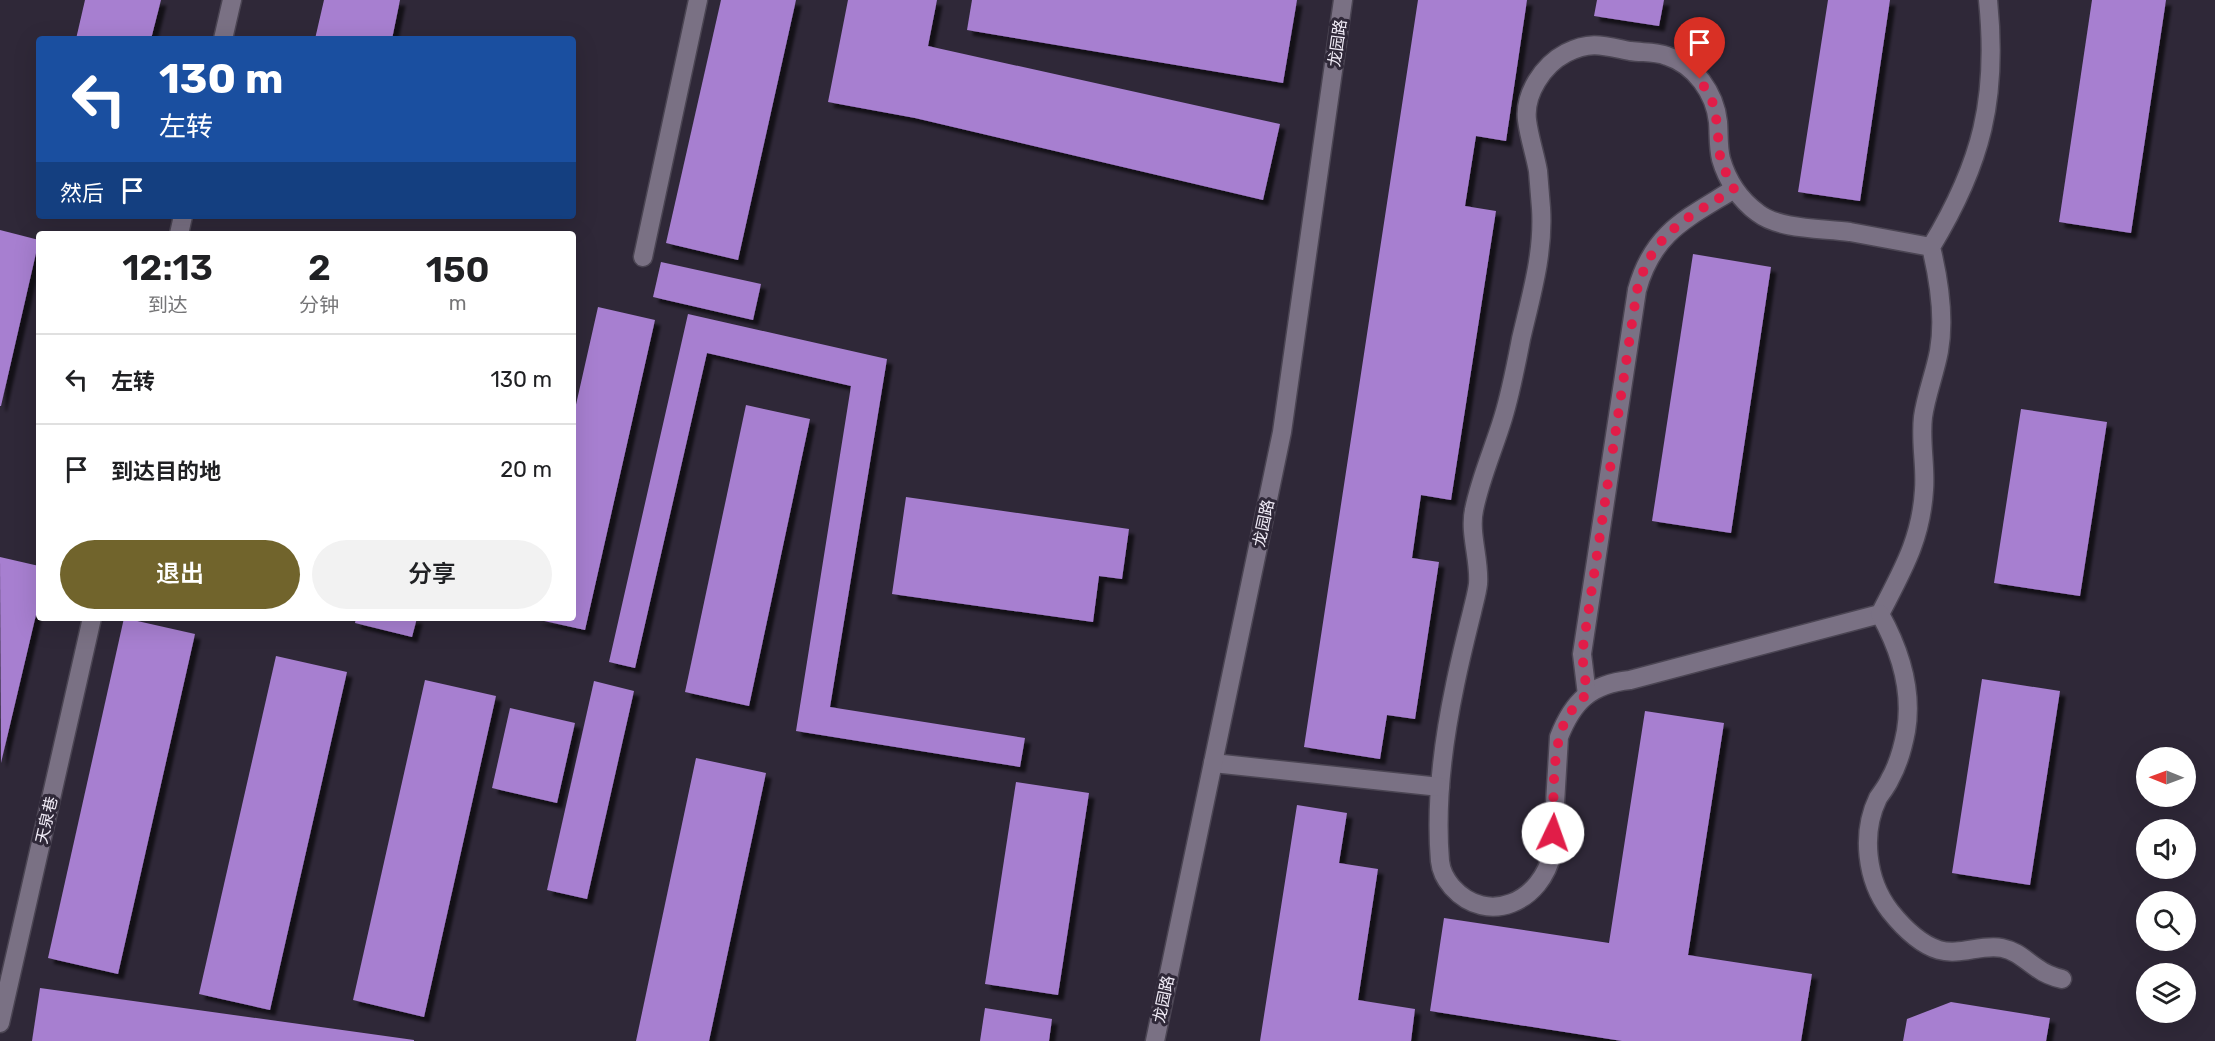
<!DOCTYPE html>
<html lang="zh">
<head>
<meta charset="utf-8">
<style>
  :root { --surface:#fff; --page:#f2f2f2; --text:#202124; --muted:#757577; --line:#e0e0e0; --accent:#71642c }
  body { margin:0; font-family:Rubik,"Noto Sans SC",sans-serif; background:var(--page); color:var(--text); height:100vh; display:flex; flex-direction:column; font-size:22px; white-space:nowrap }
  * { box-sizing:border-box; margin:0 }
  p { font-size:20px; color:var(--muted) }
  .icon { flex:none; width:33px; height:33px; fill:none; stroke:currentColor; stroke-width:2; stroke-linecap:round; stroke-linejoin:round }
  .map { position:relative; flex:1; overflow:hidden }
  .details { position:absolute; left:36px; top:231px; width:540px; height:390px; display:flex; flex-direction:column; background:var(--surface); border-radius:6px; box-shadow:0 6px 24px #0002 }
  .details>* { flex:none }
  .hud { position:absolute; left:36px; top:36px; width:540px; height:183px; border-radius:6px; box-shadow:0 6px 24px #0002; background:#1a4fa0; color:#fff; overflow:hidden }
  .needle { width:39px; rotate:271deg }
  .buttons { position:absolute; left:2136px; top:747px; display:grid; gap:12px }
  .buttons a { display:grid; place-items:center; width:60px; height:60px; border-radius:50%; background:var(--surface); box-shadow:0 6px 24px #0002; font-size:30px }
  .pin { position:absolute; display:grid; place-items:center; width:51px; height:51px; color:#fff; margin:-62px -26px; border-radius:50% 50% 50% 0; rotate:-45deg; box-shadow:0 0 6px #0007 }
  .pin .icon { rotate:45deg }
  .me { position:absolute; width:66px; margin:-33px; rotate:3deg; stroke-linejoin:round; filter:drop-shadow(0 0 4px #0008) }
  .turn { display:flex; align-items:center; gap:21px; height:126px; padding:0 24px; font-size:27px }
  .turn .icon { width:78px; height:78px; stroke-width:2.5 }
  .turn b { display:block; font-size:42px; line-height:51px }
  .then { display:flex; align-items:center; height:57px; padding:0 24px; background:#0003; gap:12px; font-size:22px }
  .eta { display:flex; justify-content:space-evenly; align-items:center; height:102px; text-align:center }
  .eta b { font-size:36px; font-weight:600; line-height:42px }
  .cta { display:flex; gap:12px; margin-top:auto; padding:12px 24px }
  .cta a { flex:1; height:69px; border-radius:36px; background:var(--accent); color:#fff; font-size:24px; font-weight:600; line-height:69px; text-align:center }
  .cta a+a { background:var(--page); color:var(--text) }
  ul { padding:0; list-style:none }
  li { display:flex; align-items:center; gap:18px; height:90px; padding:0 24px; border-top:2px solid var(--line) }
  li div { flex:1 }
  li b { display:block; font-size:22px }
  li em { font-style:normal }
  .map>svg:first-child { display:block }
  .building { fill:#a77fd0; filter:url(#shadow) }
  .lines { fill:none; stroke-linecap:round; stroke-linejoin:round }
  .minor-casing { stroke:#4b4553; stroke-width:21 }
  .minor { stroke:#7a7184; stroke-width:18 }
  .route { stroke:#e11d48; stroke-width:10; stroke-dasharray:0 18 }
  .labels { text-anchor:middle; stroke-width:6; stroke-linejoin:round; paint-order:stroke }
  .street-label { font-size:16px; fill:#f1ecf7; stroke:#2f2838 }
</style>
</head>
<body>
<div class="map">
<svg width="2215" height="1041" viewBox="0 0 2215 1041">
  <defs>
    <filter id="shadow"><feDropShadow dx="5.5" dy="5.5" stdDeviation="1.5" flood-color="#0009"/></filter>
  </defs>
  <rect width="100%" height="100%" fill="#2f2838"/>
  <g class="building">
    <path d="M85,0H161L151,39H76Z"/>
    <path d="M324,0H400L392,39H315Z"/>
    <path d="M721,0H796L738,260L666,243Z"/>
    <path d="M848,0H937L928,46L1280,124L1263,200L915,118L828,102Z"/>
    <path d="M972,0H1297L1283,83L967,30Z"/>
    <path d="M1418,0H1527L1506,141L1476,136L1465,206L1496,211L1451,500L1421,495L1412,558L1439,562L1415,719L1387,715L1380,759L1304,747Z"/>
    <path d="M1597,0H1664L1659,26L1594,16Z"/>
    <path d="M1828,0H1890L1860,201L1798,192Z"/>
    <path d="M2092,0H2166L2131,233L2059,222Z"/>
    <path d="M0,230L39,240L1,406H0Z"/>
    <path d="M1693,254L1771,267L1731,533L1652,521Z"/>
    <path d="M661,262L761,284L753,320L653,297Z"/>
    <path d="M598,307L655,320L585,630L535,619L573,618V418Z"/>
    <path d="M688,314L887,359L830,707L1025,738L1020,767L796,731L851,386L707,353L635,668L609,662Z"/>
    <path d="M746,405L810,419L749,706L685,692Z"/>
    <path d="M2021,409L2107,422L2080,596L1994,583Z"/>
    <path d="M906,497L1129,529L1122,579L1099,576L1093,622L892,594Z"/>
    <path d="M0,557L39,566V602L1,763Z"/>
    <path d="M124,618L195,634L118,974L48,958Z"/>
    <path d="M356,618H417L412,637L355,623Z"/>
    <path d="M276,656L347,672L270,1010L199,994Z"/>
    <path d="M1982,679L2060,691L2030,885L1952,873Z"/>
    <path d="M425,680L496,696L424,1017L353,1000Z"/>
    <path d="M594,681L634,691L587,899L547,890Z"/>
    <path d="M510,708L575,723L557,803L492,788Z"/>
    <path d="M1645,711L1724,723L1688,955L1812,974L1801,1041H1622L1430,1011L1444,918L1609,943Z"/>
    <path d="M696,758L766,773L709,1041H636Z"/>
    <path d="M1016,782L1089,793L1058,995L985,984Z"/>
    <path d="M1297,805L1347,813L1339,863L1378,869L1358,1000L1415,1009L1411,1041H1260Z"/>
    <path d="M40,988L414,1040V1041H32Z"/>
    <path d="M1951,1002L2050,1018L2046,1041H1903L1907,1019Z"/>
    <path d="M985,1008L1052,1019L1049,1041H980Z"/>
  </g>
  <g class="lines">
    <g class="minor-casing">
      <g id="minor">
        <path d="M223,39L232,0"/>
        <path d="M179,234L183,216"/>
        <path d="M1931,247C1904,242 1877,237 1850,232C1823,228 1780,230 1758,213C1740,200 1727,180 1721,159C1718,147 1719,135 1718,122C1715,93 1695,65 1667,56C1654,51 1643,53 1630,51C1605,46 1591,40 1566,53C1543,65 1524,94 1527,120C1529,137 1535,154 1538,171C1539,183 1540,196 1541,208C1544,253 1531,296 1521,339C1516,365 1511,392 1503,418C1494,448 1480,479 1474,510C1469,533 1480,560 1478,584C1477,593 1474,603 1472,612C1466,636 1460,660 1455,685C1443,742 1435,802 1440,861C1441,871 1446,880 1452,887C1488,927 1542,901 1552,853L1559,737C1573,701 1591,684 1630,680L1880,614C1902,571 1921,540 1924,490C1926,466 1920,442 1923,417C1926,395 1935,373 1939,351C1945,317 1939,280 1931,247C1982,163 1998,98 1988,0"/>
        <path d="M643,257L698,0"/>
        <path d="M1880,614C1900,650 1913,689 1906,731C1903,747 1898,765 1890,779C1887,786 1882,792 1878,798C1861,833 1866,880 1890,911C1902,926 1919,944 1939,950C1960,956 1981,944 2002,948C2017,951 2025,960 2037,968C2045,974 2053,977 2062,979"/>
        <path d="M1587,695L1582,654L1637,290C1653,232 1686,219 1734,189"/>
        <path d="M1213,763L1440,787"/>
        <path d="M0,1023L92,618"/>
        <path d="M1155,1041L1282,432L1343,0"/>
      </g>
    </g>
    <use href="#minor" class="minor"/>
  </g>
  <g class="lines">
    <path class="route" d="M1553,833C1554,802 1551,747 1566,720C1571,710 1578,702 1587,694L1582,654L1637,290C1653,232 1686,219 1734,189L1726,173L1720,156L1715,107L1700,79"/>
  </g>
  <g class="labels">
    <g class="street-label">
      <text transform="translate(1337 43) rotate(-82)" y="6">龙园路</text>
      <text transform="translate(1263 523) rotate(-78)" y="6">龙园路</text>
      <text transform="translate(46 820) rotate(-77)" y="6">天泉巷</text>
      <text transform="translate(1163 999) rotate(-78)" y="6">龙园路</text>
    </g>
  </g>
</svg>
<div class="buttons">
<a><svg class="needle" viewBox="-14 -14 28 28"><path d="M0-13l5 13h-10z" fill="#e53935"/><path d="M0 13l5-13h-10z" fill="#757577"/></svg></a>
<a><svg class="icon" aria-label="sound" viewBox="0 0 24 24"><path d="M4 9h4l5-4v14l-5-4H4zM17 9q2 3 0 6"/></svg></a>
<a><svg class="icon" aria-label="search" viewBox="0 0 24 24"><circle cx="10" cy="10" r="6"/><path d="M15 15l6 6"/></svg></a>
<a><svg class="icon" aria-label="layers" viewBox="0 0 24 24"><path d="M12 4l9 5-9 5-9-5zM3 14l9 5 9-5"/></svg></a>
</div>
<div class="pin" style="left:1700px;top:79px;background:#d93025"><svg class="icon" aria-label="arrive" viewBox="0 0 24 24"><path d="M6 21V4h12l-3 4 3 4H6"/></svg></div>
<svg class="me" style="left:1553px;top:833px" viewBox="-20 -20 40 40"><circle r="19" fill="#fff"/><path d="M0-13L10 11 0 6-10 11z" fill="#e11d48"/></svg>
<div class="hud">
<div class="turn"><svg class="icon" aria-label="left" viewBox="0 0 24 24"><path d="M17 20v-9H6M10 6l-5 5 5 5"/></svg><div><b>130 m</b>左转</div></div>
<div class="then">然后<svg class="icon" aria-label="arrive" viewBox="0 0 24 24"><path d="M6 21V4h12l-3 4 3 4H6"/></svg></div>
</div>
<section class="details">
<div class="eta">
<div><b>12:13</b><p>到达</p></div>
<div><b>2</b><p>分钟</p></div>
<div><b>150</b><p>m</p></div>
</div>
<ul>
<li><svg class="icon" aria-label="left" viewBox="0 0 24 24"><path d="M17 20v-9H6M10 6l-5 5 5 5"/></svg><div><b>左转</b></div><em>130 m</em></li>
<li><svg class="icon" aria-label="arrive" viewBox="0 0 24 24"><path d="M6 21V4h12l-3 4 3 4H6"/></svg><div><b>到达目的地</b></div><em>20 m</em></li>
</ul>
<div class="cta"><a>退出</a><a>分享</a></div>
</section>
</div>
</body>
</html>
